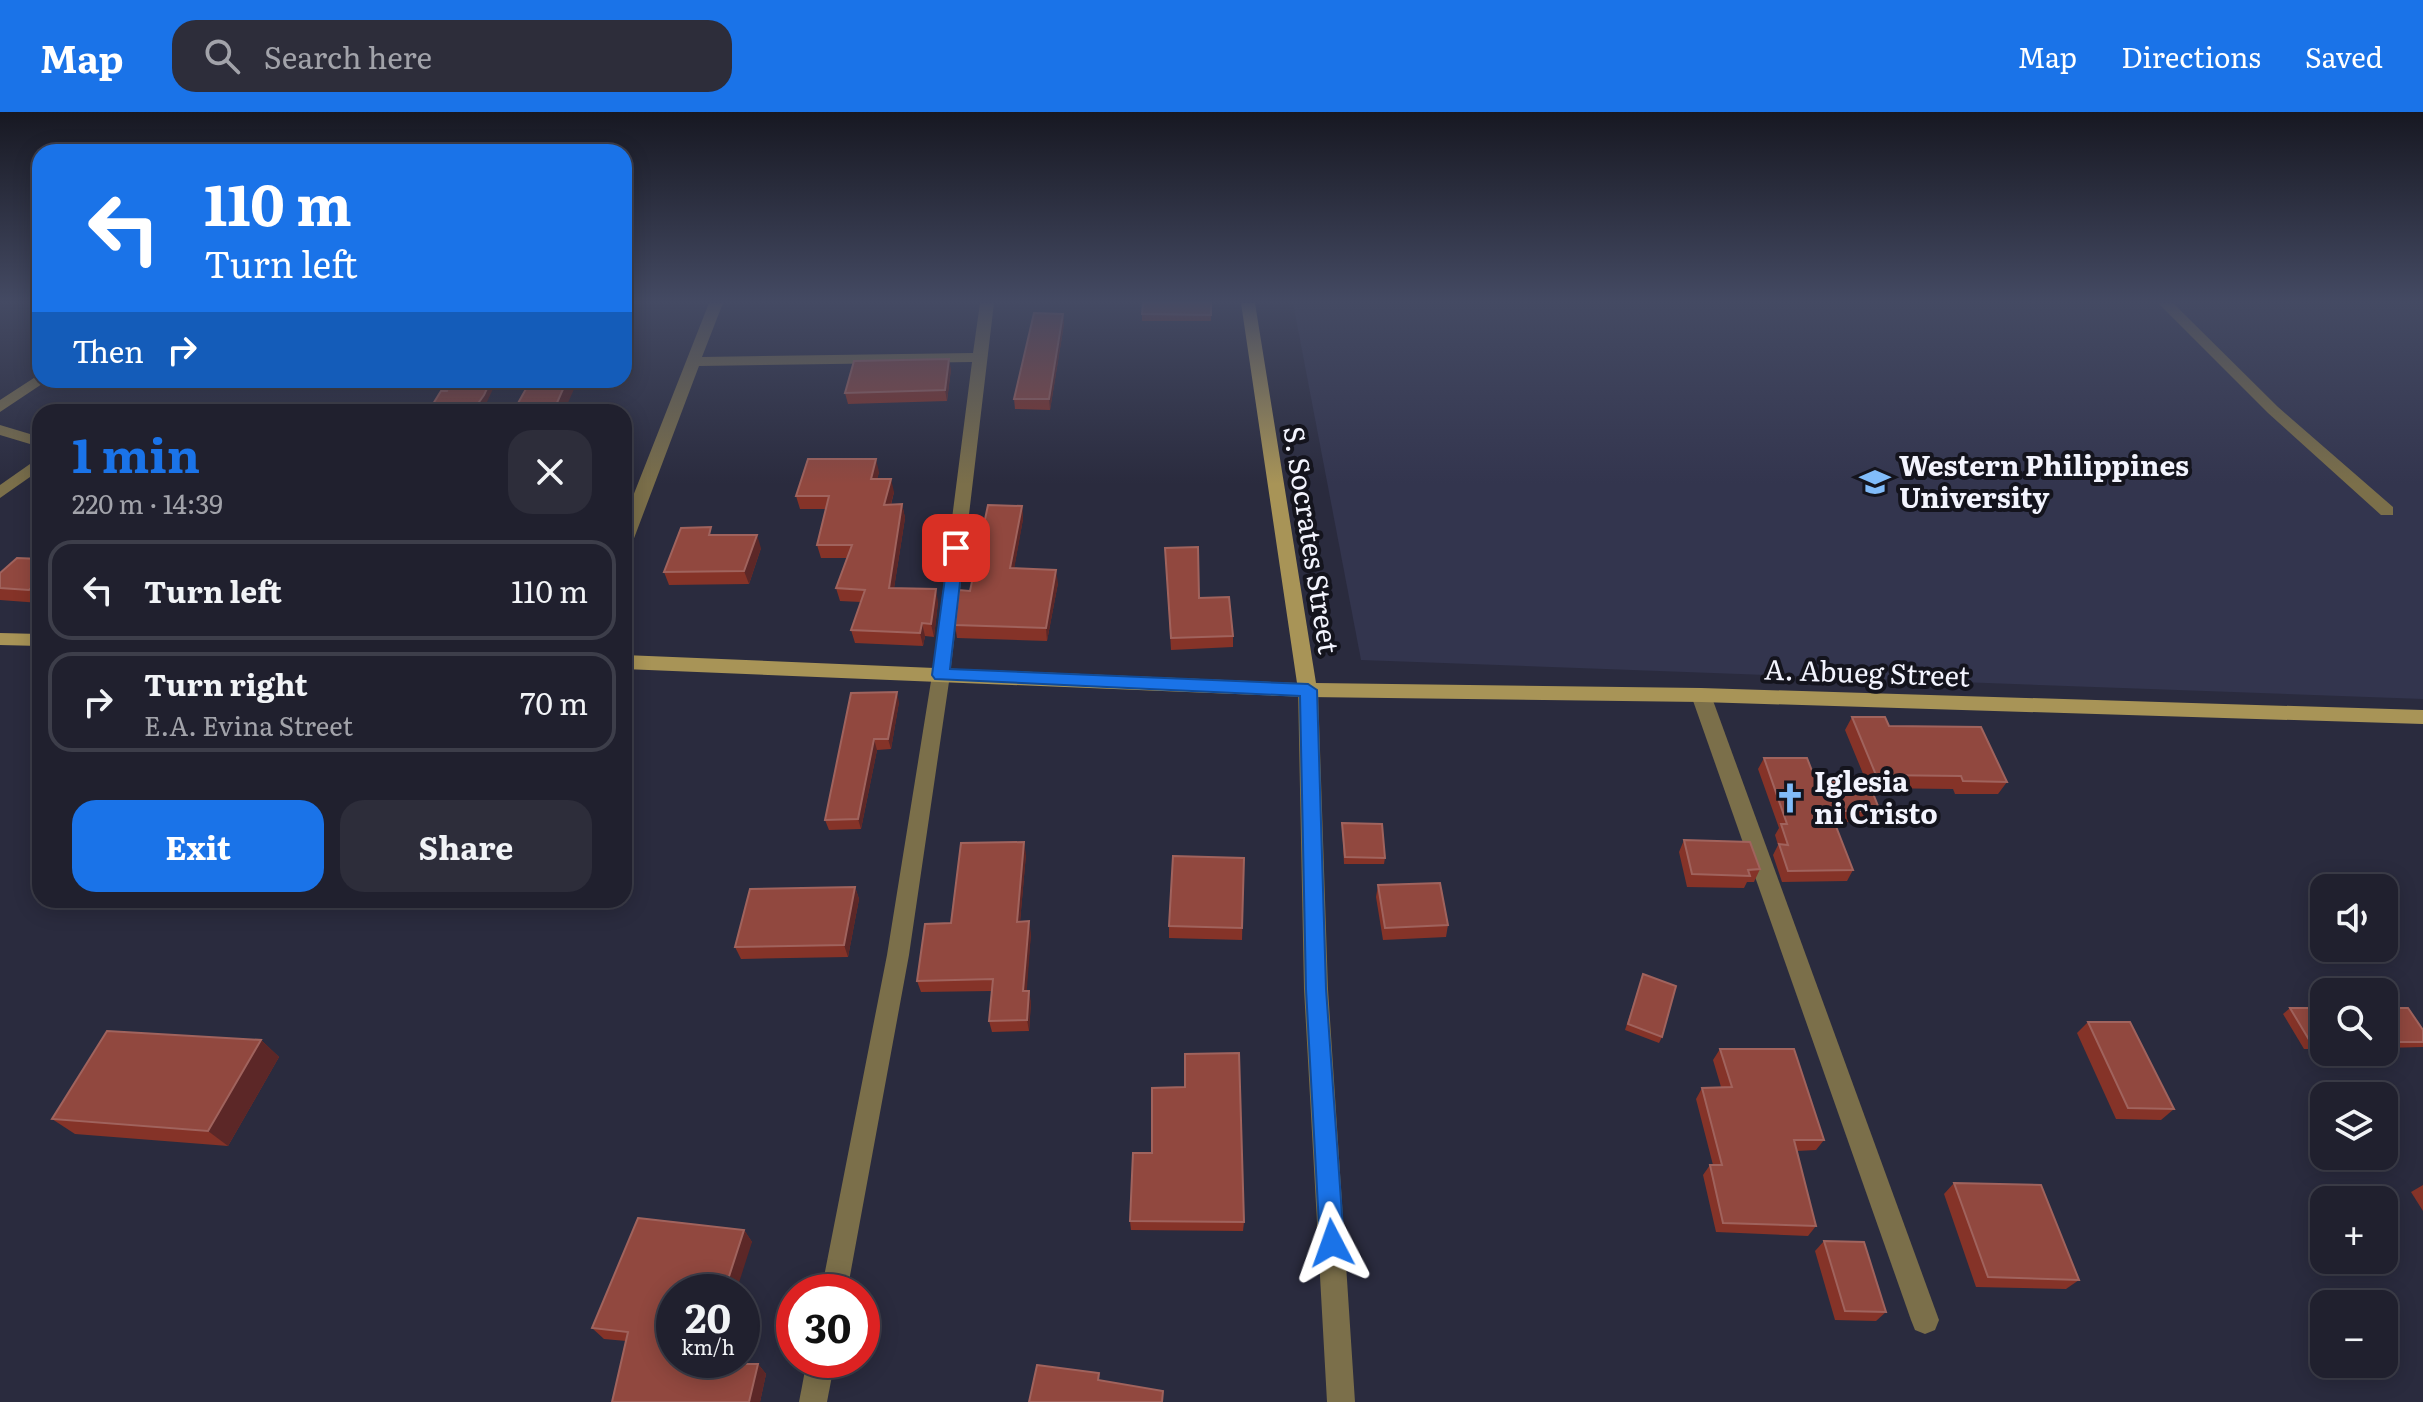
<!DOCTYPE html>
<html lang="en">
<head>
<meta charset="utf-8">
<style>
  :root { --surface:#20202e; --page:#2d2d3a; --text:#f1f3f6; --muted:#a2a3aa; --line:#3d3e4a; --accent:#1a73e8 }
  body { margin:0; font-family:Literata,serif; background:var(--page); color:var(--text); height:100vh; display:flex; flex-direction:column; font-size:30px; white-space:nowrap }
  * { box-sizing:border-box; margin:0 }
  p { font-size:26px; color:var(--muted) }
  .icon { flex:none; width:44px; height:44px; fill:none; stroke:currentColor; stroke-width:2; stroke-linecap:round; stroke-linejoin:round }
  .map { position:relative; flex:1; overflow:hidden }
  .panel { position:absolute; left:32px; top:292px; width:600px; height:504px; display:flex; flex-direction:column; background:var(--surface); border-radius:24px; box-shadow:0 4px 20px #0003,0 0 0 2px var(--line) }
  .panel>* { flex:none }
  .top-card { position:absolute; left:32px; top:32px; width:600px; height:244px; border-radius:24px; box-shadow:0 4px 20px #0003,0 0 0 2px var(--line); background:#1a73e8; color:#fff; overflow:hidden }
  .fabs { position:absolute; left:2310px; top:762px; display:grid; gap:16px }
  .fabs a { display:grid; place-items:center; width:88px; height:88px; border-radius:16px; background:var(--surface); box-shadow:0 4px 20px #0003,0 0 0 2px var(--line); font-size:40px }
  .speed { position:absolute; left:656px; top:1162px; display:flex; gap:16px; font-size:40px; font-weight:700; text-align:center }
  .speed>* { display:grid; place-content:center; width:104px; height:104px; border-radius:50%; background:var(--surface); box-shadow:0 4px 20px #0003,0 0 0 2px var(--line); line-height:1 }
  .speed small { font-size:20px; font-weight:400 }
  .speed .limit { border:12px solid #d22; background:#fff; color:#111 }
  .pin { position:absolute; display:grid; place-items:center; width:68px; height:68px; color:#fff; margin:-34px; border-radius:16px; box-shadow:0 4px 12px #0006 }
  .me { position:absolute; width:88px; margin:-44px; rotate:356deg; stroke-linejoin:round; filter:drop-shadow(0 0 6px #0008) }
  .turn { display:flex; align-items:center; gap:28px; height:168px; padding:0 40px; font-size:36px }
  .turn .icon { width:104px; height:104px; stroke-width:2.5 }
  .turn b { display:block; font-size:56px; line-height:68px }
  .then { display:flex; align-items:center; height:76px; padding:0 40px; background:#0003; gap:16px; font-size:30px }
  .round { display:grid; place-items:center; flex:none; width:84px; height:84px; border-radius:24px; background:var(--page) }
  .summary { display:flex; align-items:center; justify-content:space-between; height:136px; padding:0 40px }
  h1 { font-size:48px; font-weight:700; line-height:60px; color:var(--accent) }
  .button { display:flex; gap:16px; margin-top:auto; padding:16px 40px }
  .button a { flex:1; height:92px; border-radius:24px; background:var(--accent); color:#fff; font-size:32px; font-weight:700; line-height:92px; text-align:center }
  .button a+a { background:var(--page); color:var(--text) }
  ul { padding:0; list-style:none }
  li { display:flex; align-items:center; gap:24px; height:100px; margin:0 16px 12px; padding:0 24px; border:4px solid var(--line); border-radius:24px }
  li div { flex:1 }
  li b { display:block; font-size:30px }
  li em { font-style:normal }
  header { display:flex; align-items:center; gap:48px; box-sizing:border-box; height:112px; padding:0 40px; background:var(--accent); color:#fff }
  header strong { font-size:38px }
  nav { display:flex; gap:44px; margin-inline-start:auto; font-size:28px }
  .search { width:560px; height:72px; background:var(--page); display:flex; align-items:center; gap:20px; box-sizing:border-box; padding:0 28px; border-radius:24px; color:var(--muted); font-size:30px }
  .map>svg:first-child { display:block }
  .built { fill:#33354e }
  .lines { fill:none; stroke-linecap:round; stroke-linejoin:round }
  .lane { fill:#7b6f4a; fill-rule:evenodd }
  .street { fill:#7b6f4a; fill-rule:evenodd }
  .secondary { fill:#a89457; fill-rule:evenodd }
  .wall { fill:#853328 }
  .shaded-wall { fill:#5c2727 }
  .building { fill:#91483f; stroke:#a0635d; stroke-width:2 }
  .route { fill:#1a73e8; stroke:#114b97; stroke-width:2 }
  .labels { text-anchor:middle; stroke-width:8; stroke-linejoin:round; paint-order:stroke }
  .poi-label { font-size:28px; font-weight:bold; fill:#f3f4fe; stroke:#14141d; text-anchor:start }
  .street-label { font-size:28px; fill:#f3f4fe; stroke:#14141d }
</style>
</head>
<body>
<header>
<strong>Map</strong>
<div class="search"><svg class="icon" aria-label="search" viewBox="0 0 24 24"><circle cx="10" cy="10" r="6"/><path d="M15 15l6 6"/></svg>Search here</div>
<nav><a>Map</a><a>Directions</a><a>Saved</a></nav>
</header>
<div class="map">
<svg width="2423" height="1290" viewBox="0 0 2423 1290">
  <rect width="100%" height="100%" fill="#2a2b3e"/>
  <path class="built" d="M1293,191H2423V587L1361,548Z"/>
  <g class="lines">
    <path class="lane" d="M2158,191H2173L2278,295L2393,395V403H2381L2268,301Z"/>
    <g class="street">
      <path d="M709,191H723L702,245L973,241L980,191H994L950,563L909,843L847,1180H821L887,843L932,563L972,250L699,254L633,429L624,435V407Z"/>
      <path d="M40,262V268H47L45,270L0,300V288Z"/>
      <path d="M0,313L40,325V335L0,323Z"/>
      <path d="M40,345V358L0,386V373Z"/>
      <path d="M1308,571L1318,578L1328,877L1355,1290H1327L1304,877L1298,578Z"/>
      <path d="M1701,576L1711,583L1939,1208L1935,1218L1925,1222L1915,1218L1911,1208L1691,583Z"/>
      <path d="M807,1248H835L827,1290H799Z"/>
    </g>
    <g class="secondary">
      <path d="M1241,191H1255L1316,571L1701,576L2423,598V612L1701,590L1308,585L624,557V543L1297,571Z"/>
      <path d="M0,521L40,522V534L0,533Z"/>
    </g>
  </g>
  <g class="wall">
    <path d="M1211,191V209H1142V202Z"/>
    <path d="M1063,202L1064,212L1050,298L1015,297L1014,287Z"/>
    <path d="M951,257L947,289L848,292L845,281Z"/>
    <path d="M879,360L877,367L894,380L891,393L902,392L905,406L894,476L938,490L934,525L925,524L923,534L855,531L851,518L861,490L840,489L836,476L847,446H821L817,433L826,397H800L796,384Z"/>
    <path d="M1022,394L1023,407L1014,456L1058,471L1047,529L957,526L955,513L970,479Z"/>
    <path d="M714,423L761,436L749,472L669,473L664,460Z"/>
    <path d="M1165,436L1199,486L1233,524V535L1171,538Z"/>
    <path d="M40,447V491L0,488V461Z"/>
    <path d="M851,581L899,590L891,637L877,638L861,717L829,718L825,708Z"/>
    <path d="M1852,605L1889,614L2007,670L1998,682H1955L1953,677L1871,676L1880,699L1873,710H1834L1853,758L1847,769L1782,770L1773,743L1778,733L1775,723L1779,716L1758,657L1764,646L1814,664H1864L1845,618Z"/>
    <path d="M1342,711L1385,746L1384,752H1344Z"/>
    <path d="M1684,728L1760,757L1754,770H1747L1744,776L1687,775L1679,740Z"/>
    <path d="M1026,742L1020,810L1031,821L1026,879L1031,890L1029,919L992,920L989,909L992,879L921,880L917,869L951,811Z"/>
    <path d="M1244,746L1242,828L1169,826V814Z"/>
    <path d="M1378,773L1448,813L1446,825L1383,828L1376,785Z"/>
    <path d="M855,775L859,787L848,845L741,847L735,835Z"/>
    <path d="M1643,862L1662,925L1659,931L1625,918Z"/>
    <path d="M2290,896H2324V937H2304L2283,902Z"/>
    <path d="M2384,896L2423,930V935L2384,936Z"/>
    <path d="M2088,910L2174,997L2161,1008L2116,1007L2077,921Z"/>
    <path d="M261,928L279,945L228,1034L75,1022L52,1007Z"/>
    <path d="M1720,937L1824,1028L1816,1038L1797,1039L1816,1114L1808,1124L1716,1120L1703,1063L1710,1053H1713L1696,987L1702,976L1721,975L1713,948Z"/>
    <path d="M1954,1071L2079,1168L2066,1177L1976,1175L1944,1082Z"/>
    <path d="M2423,1073V1099L2411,1080Z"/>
    <path d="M1130,1109L1244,1110L1243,1119L1131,1118Z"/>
    <path d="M744,1118L752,1130L674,1248H714L713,1252H758L766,1262L760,1290L626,1229L604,1227L592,1216Z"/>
    <path d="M1824,1129L1886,1200L1876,1209L1835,1208L1815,1139Z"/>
  </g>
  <g class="shaded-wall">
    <path d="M1063,202L1064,212L1050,298L1049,287Z"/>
    <path d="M949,247L951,257L947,289L945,278Z"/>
    <path d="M491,268H497L487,290L480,300H472Z"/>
    <path d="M567,268H578L564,300H553Z"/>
    <path d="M876,347L879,360L874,380L871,367Z"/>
    <path d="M891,367L894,380L887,406L884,393Z"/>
    <path d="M902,392L905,406L892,489L889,476Z"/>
    <path d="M1022,394L1023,407L1012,469L1010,456Z"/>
    <path d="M757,423L761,436L749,472L744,459Z"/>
    <path d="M1056,458L1058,471L1047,529L1046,516Z"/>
    <path d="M40,468V491L29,478Z"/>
    <path d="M936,477L938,490L934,525L931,512Z"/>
    <path d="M922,511L925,524L923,534L920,521Z"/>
    <path d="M897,580L899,590L891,637L888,627Z"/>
    <path d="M874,627L877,638L861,717L858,707Z"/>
    <path d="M1024,730L1026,742L1019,821L1017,810Z"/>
    <path d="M855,775L859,787L848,845L844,833Z"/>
    <path d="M1029,809L1031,821L1026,890L1023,879Z"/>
    <path d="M1029,879L1031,890L1029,919L1027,908Z"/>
    <path d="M261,928L279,945L228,1034L208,1019Z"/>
    <path d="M744,1118L752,1130L736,1180H724Z"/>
    <path d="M701,1248H714L710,1262L700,1252Z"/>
    <path d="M758,1252L766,1262L760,1290H749Z"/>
  </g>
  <g class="building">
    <path d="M1143,191H1211V203L1142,202Z"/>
    <path d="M1034,201L1063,202L1049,287H1014Z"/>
    <path d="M949,247L945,278L845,281L854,249Z"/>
    <path d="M450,268H491L484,283L472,300H428L441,279H447Z"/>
    <path d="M531,268H567L553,300H513Z"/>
    <path d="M808,347H876L871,367H891L884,393L902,392L889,476L936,477L931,512L922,511L920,521L851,518L865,478L836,476L852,433H817L829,384H796Z"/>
    <path d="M988,393L1022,394L1010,456L1056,458L1046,516L955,513L959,478L970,479Z"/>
    <path d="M711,415L709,423H757L744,459L664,460L681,416Z"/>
    <path d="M1198,435L1199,486L1229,485L1233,524L1171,526L1165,436Z"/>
    <path d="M17,446L40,447V468L29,478L0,476V461Z"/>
    <path d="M897,580L888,627H874L858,707L825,708L851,581Z"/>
    <path d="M1852,605H1885L1889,614L1981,615L2007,670L1963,669L1961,664L1876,663Z"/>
    <path d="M1764,646H1807L1814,664H1866L1880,699H1830L1853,758L1788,759L1779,732L1788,733L1781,712H1787Z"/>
    <path d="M1342,711L1382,712L1385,746L1345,745Z"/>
    <path d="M1684,728L1750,730L1760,757L1748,758L1750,764L1692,762Z"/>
    <path d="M1024,730L1017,810L1029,809L1023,879H1029L1027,908L989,909L993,867L917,869L925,812L951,811L961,731Z"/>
    <path d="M1173,744L1244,746L1242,816L1169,814Z"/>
    <path d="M1440,771L1448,813L1385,816L1378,773Z"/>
    <path d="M855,775L844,833L735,835L750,777Z"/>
    <path d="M1643,862L1676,874L1662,925L1628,912Z"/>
    <path d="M2290,896H2324V931H2311Z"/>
    <path d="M2384,896H2408L2423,918V930H2384Z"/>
    <path d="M2088,910H2130L2174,997L2128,996Z"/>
    <path d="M107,919L261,928L208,1019L52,1007Z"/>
    <path d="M1720,937H1794L1824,1028H1794L1816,1114L1723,1111L1710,1053H1722L1702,976L1732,975Z"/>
    <path d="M1239,941L1244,1110L1130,1109L1133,1041H1152V976L1185,975V942Z"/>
    <path d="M1954,1071L2041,1073L2079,1168L1988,1165Z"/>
    <path d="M638,1106L744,1118L724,1180H674V1248H701L700,1252H758L749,1290H612L628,1220L592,1216Z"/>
    <path d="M1824,1129L1864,1130L1886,1200L1845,1199Z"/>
    <path d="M1037,1253L1099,1261L1098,1268L1163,1279L1162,1290H1029Z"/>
  </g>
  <linearGradient id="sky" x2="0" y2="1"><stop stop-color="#171822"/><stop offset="0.51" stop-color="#444a63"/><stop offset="1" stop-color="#444a63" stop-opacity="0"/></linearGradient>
  <rect width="2423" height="372" fill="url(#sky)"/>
  <path class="route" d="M956,430L964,436L950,557L1308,572L1317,578L1326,877L1344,1131L1340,1140L1332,1143L1323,1140L1320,1131L1306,877L1300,584L935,567L932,563L949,436Z"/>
  <defs>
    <g id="university-bare" transform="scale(2.4)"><path d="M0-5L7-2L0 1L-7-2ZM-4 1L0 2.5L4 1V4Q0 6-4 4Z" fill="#81bcfa" stroke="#14141d" stroke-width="2.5" paint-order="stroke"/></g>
    <g id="church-bare" transform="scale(2.4)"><path d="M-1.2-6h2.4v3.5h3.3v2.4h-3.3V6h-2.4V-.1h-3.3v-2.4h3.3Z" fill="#81bcfa" stroke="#14141d" stroke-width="2.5" paint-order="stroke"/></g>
  </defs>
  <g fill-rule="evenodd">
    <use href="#university-bare" x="1875" y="370"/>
    <use href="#church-bare" x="1790" y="686"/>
  </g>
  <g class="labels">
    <g class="poi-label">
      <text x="1899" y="364">Western Philippines<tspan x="1899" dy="32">University</tspan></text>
      <text x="1814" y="680">Iglesia<tspan x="1814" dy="32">ni Cristo</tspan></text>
    </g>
    <g class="street-label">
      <text transform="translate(1311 428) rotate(81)" y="10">S. Socrates Street</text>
      <text transform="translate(1867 561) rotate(2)" y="10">A. Abueg Street</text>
    </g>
  </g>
</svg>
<div class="fabs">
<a><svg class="icon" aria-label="sound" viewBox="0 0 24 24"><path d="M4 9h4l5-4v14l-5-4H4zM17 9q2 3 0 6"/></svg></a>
<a><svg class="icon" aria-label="search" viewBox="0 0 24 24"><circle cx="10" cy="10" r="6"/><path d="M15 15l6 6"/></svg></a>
<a><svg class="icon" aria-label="layers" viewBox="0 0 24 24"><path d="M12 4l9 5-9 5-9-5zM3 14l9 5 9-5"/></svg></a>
<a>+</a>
<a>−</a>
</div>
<div class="speed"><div>20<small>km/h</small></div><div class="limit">30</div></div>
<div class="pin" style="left:956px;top:436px;background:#d93025"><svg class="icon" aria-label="arrive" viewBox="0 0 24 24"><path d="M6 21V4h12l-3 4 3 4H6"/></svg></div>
<svg class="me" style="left:1332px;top:1131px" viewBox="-20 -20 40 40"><path d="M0-17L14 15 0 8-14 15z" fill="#1a73e8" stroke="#fff" stroke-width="4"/></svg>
<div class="top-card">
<div class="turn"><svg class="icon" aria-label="left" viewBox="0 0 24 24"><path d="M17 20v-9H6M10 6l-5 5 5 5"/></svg><div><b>110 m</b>Turn left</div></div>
<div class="then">Then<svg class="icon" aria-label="right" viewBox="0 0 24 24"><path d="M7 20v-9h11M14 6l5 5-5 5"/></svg></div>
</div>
<section class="panel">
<div class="summary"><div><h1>1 min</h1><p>220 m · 14:39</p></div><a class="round"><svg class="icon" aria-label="close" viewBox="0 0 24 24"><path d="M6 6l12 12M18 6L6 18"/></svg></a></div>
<ul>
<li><svg class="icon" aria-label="left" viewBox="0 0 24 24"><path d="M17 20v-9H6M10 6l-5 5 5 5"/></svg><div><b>Turn left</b></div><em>110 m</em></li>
<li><svg class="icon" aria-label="right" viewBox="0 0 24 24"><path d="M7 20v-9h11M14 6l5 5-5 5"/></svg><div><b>Turn right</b><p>E.A. Evina Street</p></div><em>70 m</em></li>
</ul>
<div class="button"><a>Exit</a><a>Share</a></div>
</section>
</div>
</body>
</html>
